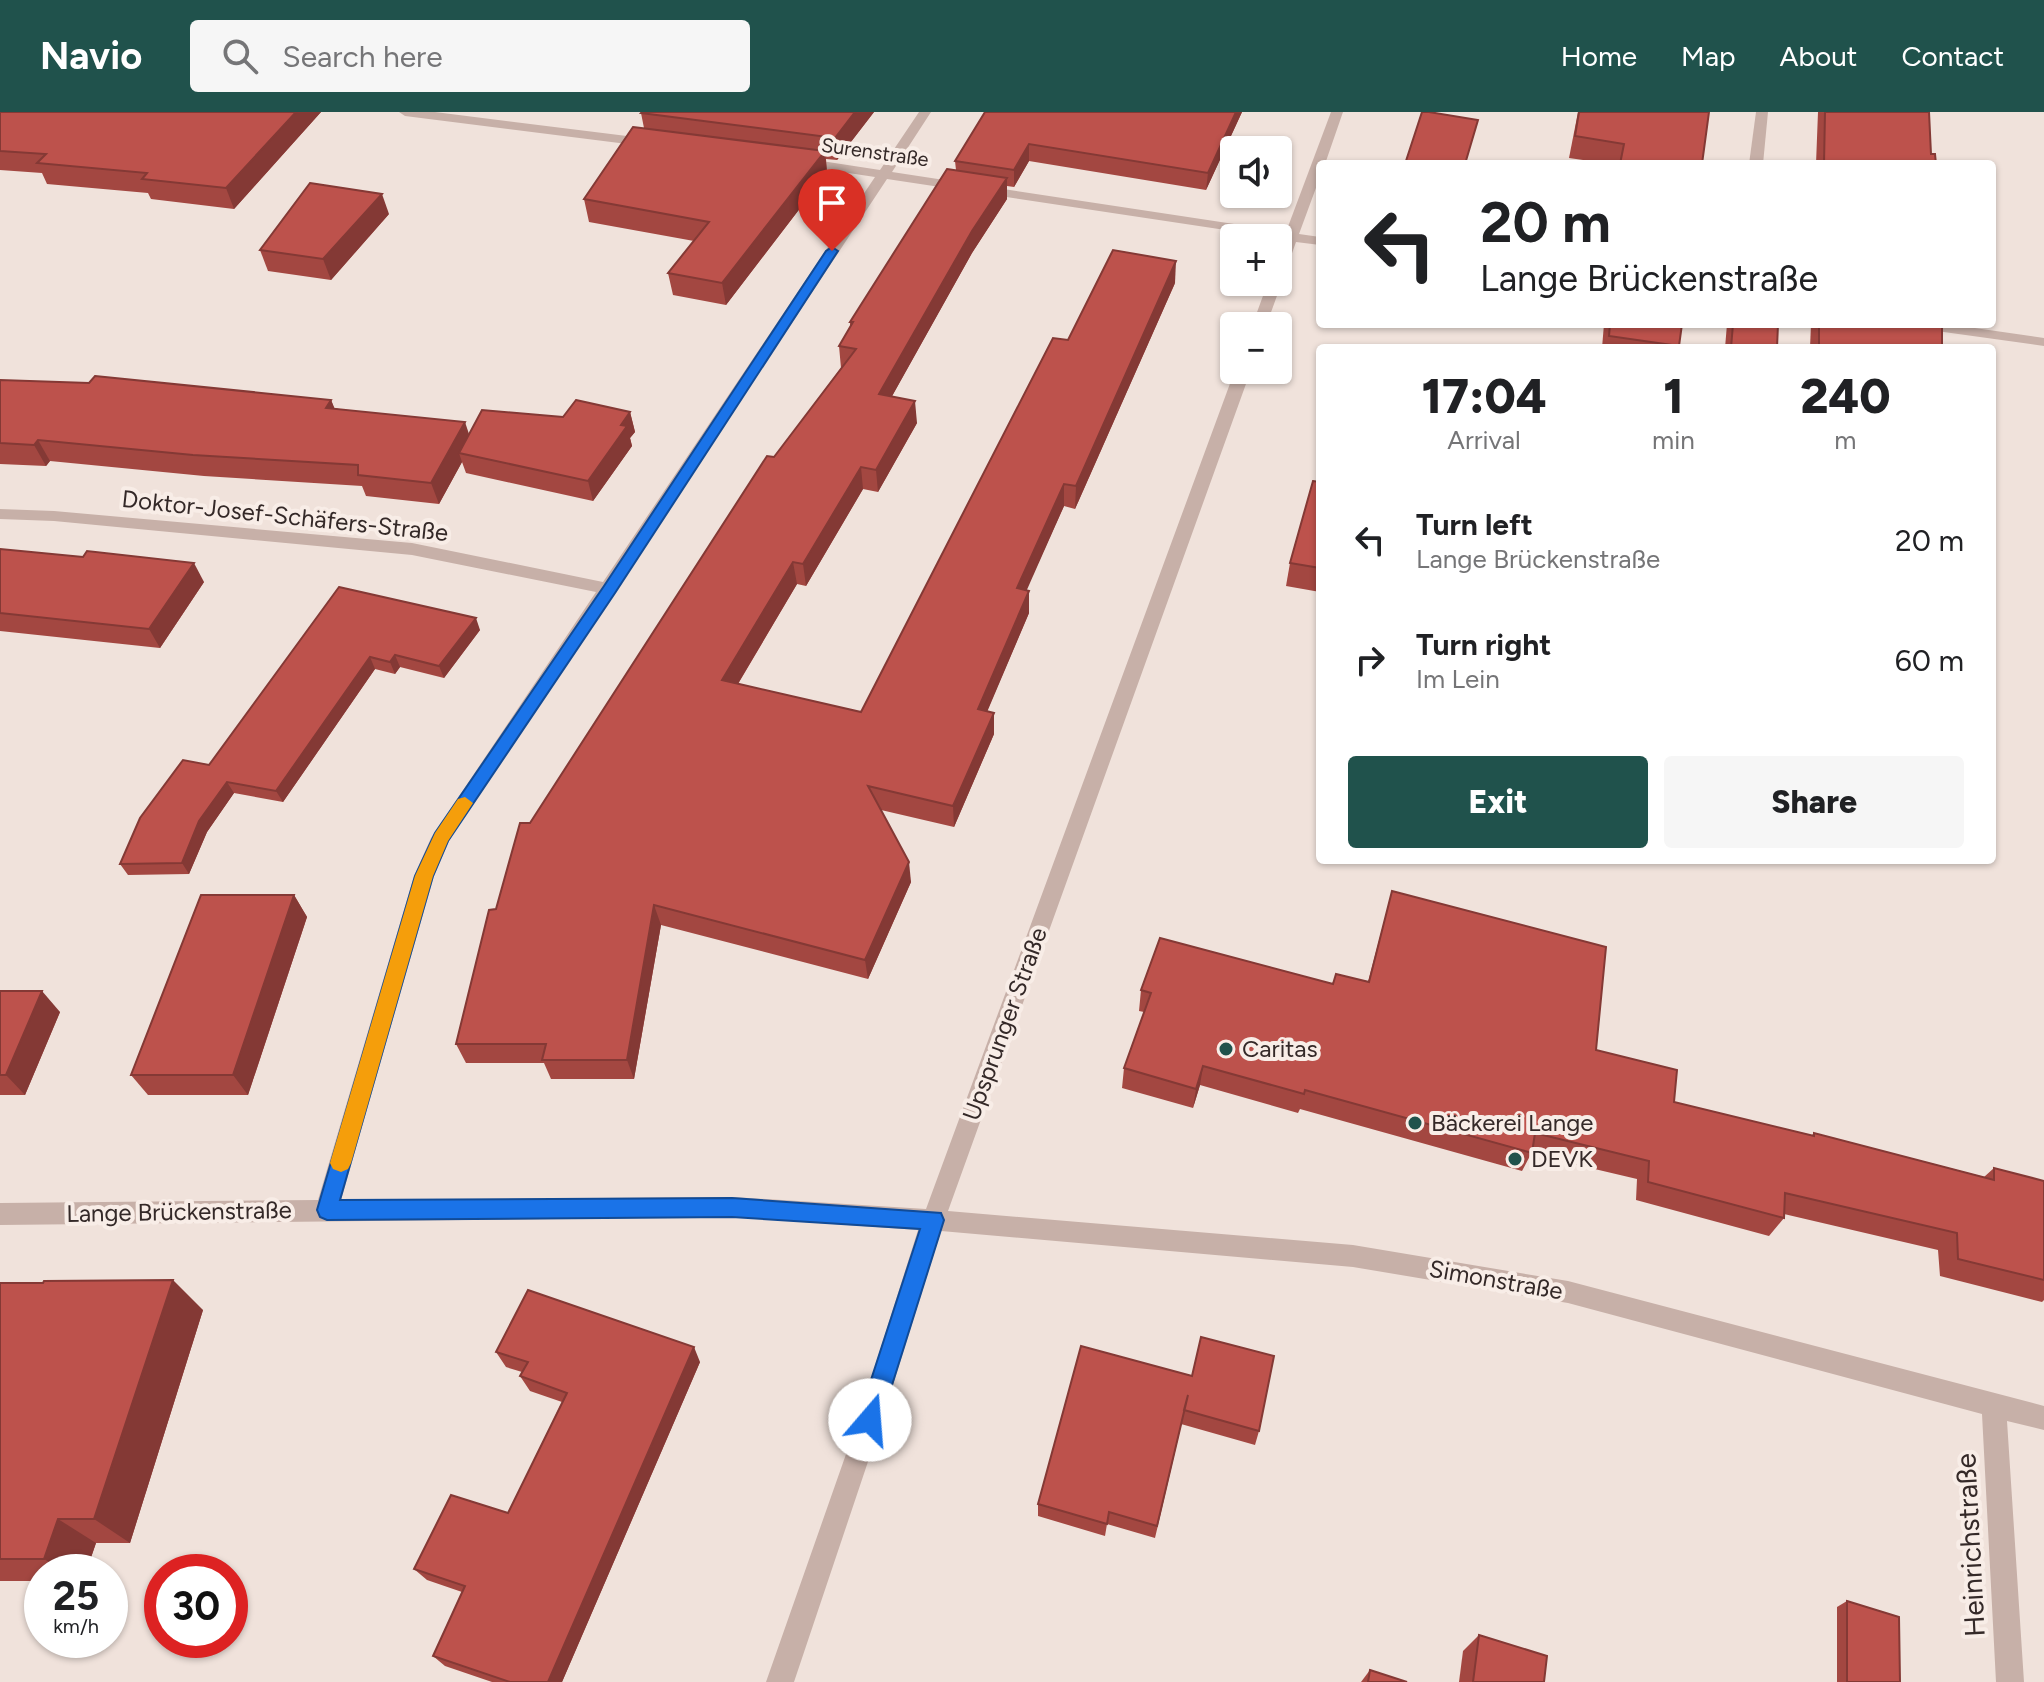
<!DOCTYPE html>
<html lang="en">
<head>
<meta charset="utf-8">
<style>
  :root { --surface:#fff; --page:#f6f6f6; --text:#202124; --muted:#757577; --accent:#20524c }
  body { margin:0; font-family:Figtree,sans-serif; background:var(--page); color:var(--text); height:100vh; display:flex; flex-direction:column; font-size:30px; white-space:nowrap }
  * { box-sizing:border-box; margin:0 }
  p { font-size:26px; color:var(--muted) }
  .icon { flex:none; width:44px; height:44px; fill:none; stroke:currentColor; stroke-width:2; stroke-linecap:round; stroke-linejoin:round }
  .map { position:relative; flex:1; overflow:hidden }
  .side { position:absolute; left:1316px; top:232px; width:680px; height:520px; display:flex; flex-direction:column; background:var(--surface); border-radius:8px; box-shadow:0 2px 6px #0004 }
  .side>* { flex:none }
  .top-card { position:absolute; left:1316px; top:48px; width:680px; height:168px; border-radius:8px; box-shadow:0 2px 6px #0004; background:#fff; color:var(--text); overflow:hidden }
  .tools { position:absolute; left:1220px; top:24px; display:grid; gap:16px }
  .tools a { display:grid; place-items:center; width:72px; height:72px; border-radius:8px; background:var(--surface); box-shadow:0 2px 6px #0004; font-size:40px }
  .speed { position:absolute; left:24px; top:1442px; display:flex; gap:16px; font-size:40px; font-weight:700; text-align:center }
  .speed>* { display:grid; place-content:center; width:104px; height:104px; border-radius:50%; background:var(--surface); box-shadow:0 2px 6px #0004; line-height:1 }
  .speed small { font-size:20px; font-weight:400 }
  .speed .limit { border:12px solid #d22; background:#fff; color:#111 }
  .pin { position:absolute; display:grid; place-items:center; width:68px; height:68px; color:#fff; margin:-82px -34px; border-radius:50% 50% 50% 0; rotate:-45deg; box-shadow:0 0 8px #0007 }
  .pin .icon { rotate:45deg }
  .me { position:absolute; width:88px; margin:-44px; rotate:18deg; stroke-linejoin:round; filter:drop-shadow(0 0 6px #0008) }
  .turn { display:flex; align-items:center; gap:28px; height:168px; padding:0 32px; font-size:36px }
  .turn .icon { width:104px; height:104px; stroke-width:2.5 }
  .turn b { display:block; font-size:56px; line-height:68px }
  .eta { display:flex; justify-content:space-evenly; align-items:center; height:136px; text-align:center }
  .eta b { font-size:48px; font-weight:800; line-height:56px }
  .action { display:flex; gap:16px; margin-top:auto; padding:16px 32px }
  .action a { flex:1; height:92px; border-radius:8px; background:var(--accent); color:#fff; font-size:32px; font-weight:800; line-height:92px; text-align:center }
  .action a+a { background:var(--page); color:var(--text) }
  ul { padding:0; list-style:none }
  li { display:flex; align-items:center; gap:24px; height:120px; padding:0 32px }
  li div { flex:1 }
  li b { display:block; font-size:30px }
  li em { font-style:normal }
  header { display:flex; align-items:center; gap:48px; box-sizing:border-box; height:112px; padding:0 40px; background:var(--accent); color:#fff }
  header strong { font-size:38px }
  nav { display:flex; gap:44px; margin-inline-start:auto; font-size:28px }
  .search { width:560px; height:72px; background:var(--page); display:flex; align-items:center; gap:20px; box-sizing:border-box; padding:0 28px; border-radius:8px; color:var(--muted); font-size:30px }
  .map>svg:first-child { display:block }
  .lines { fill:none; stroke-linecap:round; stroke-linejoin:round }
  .street { fill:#c7b0a8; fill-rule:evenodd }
  .wall { fill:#a34741 }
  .shaded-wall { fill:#843935 }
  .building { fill:#bd524c; stroke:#843935; stroke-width:2 }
  .route { fill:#1a73e8; stroke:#114b97; stroke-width:2 }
  .slow { fill:#f59e0b }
  .poi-dot { fill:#20524c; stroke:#f8ede7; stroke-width:3 }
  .labels { text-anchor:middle; stroke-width:8; stroke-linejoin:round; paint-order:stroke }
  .far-street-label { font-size:20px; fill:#342928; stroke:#f8ede7 }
  .street-label { font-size:24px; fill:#342928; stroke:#f8ede7 }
  .poi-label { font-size:24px; fill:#342928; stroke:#f8ede7; text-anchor:start }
  .near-street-label { font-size:28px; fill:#342928; stroke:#f8ede7 }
</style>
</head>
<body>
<header>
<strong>Navio</strong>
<div class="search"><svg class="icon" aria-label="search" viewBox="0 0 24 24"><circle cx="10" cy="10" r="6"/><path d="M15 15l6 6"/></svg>Search here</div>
<nav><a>Home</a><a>Map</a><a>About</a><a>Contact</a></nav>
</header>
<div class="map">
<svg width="2044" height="1570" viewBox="0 0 2044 1570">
  <rect width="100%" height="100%" fill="#f0e2db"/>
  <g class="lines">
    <g class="street">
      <path d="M399,0H435L651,27L658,31L651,35L405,4Z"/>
      <path d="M919,0H931L892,60L1286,120L1331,0H1343L1325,52H1320V65L1299,122L1320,125V133L1296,130L1285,161L1278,165V142L1283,128L1278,126L887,67L449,729L434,764L341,1088L732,1085L926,1097L1235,258H1251L948,1099L1353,1133L1568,1169L2044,1294V1318L2007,1309L2024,1570H1996L1982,1302L1568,1191L1353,1155L941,1119L882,1308L794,1570H766L858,1308L918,1118L732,1105L0,1113V1091L318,1088L414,764L431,726L596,480L412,443L54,409L0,407V397L54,399L412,431L603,470L875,65L802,54L795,50L802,46L880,58Z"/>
      <path d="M1756,0H1768L1763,52H1749Z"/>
      <path d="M1278,166L1282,170L1266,214H1252L1268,170H1278Z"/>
      <path d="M1908,212H1947L2044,226V234L1915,216Z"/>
    </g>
  </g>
  <g class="wall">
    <path d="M0,0H321L234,97L151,87L148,81L47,72L42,61L0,58Z"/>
    <path d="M874,0L837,48L826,47L827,61L726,193L673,183L668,161L694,129L589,110L584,87L644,16L641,1Z"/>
    <path d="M985,0H1242L1206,78L1029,49L1014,75L1007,74V87L972,141L892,284L917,311L878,380L863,377L806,474L797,472L738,572L861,600L1068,228L1175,171L1075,397L1064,394L1026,478L1029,479V501L987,599L994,601V622L954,715L881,698L911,770L868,867L661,813L634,967H551L544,951H466L456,932L496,797L530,711L774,345L841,256L839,234L850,215V210L956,58L955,49Z"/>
    <path d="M1578,0H1709L1702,52H1611L1569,46Z"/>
    <path d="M1818,0H1929L1931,42L1936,52H1816Z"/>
    <path d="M389,102L331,168L268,159L260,138Z"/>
    <path d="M1604,212H1682L1679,234L1678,236H1602Z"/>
    <path d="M1727,212H1778L1777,236H1725Z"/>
    <path d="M1811,212H1942V236H1810Z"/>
    <path d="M0,268L331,288L334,296L469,323L563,305L630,300L635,320L630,326L632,334L593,389L466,361L462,350L439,392L366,384L362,374L204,364L50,349L46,354L0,352Z"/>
    <path d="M1320,370V480L1286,474L1290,451Z"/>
    <path d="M0,437L204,470L160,536L0,519Z"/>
    <path d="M339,475L480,518L444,566L400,555L395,562L375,557L283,690L234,681L207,720L189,762L128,763L120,752L209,653Z"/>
    <path d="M1392,779L1596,938L1674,990L1811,1024L1814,1021L1984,1065L1994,1056L2044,1069V1188L2042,1190L1940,1164L1938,1138L1784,1102V1106L1769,1124L1636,1088L1637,1067L1531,1042L1522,1059L1300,997L1298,1001L1200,973L1193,996L1122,976L1124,956L1144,900L1139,899L1141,878L1368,870Z"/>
    <path d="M294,783L307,805L248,983H148L131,963Z"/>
    <path d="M0,879L60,900L25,983H0Z"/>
    <path d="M0,1171L203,1198L130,1431H96L86,1460H42V1469H0Z"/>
    <path d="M1081,1234L1259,1319L1255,1333L1181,1312L1185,1297L1155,1426L1107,1412L1105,1424L1038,1404V1392Z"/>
    <path d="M496,1240L700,1250L562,1570H492L445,1554L433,1544L462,1480L427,1468L414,1457L508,1401L562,1290L530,1279L520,1264L522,1260L506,1255Z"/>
    <path d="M1847,1489L1900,1570H1837V1495Z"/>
    <path d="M1479,1523L1544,1570H1459L1463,1539Z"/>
    <path d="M1370,1558L1407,1570H1361Z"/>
  </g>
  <g class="shaded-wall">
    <path d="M296,0H321L234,97L226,76Z"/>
    <path d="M855,0H874L837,48L835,26Z"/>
    <path d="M1236,0H1242L1206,78L1208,61Z"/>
    <path d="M1029,32V49L1014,75V58Z"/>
    <path d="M825,39L827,61L726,193L722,171Z"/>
    <path d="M1007,66V87L972,141L881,304L879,282L972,119Z"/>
    <path d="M382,82L389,102L331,168L323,147Z"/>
    <path d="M1176,149L1175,171L1075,397L1076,374Z"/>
    <path d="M331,288L340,309L326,296Z"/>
    <path d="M915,289L917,311L878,380L876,358Z"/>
    <path d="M630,300L635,320L630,326L632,334L593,389L588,369Z"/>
    <path d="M465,310L472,331L459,341L462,350L439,392L431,371Z"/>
    <path d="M38,328L50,349L46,354L34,333Z"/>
    <path d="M861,355L863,377L806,474L803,452Z"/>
    <path d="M1064,372V394L1018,498L1017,476Z"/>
    <path d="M793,450L797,472L727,590L722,568Z"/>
    <path d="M194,451L204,470L160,536L149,517Z"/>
    <path d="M1029,479V501L979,619L978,597Z"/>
    <path d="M476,506L480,518L444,566L439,554Z"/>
    <path d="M395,543L400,555L395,562L390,550Z"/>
    <path d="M370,545L375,557L283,690L276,679Z"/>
    <path d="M994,601V622L954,715L953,694Z"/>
    <path d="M227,670L234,681L207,720L189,762L182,751L199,709Z"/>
    <path d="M909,750L911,770L868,867L865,848Z"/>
    <path d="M294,783L307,805L248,983L233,963Z"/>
    <path d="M654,793L661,813L634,967L627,948Z"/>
    <path d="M42,879L60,900L25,983L6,963Z"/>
    <path d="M1203,954L1200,973L1193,996L1196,977Z"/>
    <path d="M173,1168L203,1198L130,1431L94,1407Z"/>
    <path d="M694,1235L700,1250L562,1570H548Z"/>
    <path d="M58,1407L96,1431L86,1460H66L44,1447Z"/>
  </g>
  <g class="building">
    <path d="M0,0H296L226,76L142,67L147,61L37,51L46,42L0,39Z"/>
    <path d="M642,0H855L835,26L641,1Z"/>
    <path d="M985,0H1236L1208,61L1029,32L1014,58L955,49Z"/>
    <path d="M1422,0H1429L1478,8L1465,52H1405Z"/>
    <path d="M1579,0H1709L1702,52H1620L1624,32L1575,24Z"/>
    <path d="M1825,0H1929L1931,42H1935L1936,52H1824Z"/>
    <path d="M633,15L825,39L722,171L668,161L709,110L584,87Z"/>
    <path d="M947,57L1007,66L972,119L879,282L915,289L876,358L861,355L803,452L793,450L722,568L861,600L1053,226L1068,228L1113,138L1176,149L1076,374L1064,372L1017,476L1029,479L978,597L994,601L953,694L868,674L909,750L865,848L654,793L627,948H542L546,932H456L489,798L496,797L520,711H530L767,344L774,345L856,237L839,234L853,210H850Z"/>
    <path d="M310,71L382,82L323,147L260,138Z"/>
    <path d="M1610,212H1682L1679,234L1609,224Z"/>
    <path d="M1733,212H1778L1777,236H1731Z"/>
    <rect x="1819" y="212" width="123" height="24"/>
    <path d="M95,264L331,288L326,296L465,310L431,371L358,363V353L193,343L38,328L34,333L0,331V268L89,271Z"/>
    <path d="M576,288L630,300L621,313L627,314L588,369L459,341L482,298L563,305Z"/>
    <path d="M1313,369L1320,370V456L1290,451Z"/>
    <path d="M0,437L83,445L87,439L194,451L149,517L0,501Z"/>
    <path d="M339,475L476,506L439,554L395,543L390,550L370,545L276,679L227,670L199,709L182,751L120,752L140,706L183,648L209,653Z"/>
    <path d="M1392,779L1606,835L1596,938L1677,958L1674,990L1814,1024V1021L1994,1068V1056L2044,1069V1168L1958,1147L1957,1121L1785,1081L1784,1106L1648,1070L1649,1049L1535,1021L1532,1041L1305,978L1304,982L1203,954L1196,977L1124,956L1151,881L1141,878L1160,826L1333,872L1336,862L1369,870Z"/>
    <path d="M201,783H294L233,963H131Z"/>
    <path d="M0,879H42L6,963H0Z"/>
    <path d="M173,1168L94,1407H58L44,1447H0V1171H43L44,1169Z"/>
    <path d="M528,1178L694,1235L548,1570H510L433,1544L465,1474L414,1457L451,1383L508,1401L567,1281L520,1264L528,1250L496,1240Z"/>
    <path d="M1201,1225L1274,1244L1259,1319L1184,1298L1188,1283L1157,1414L1109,1400L1107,1412L1038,1392L1081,1234L1192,1264Z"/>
    <path d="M1847,1489L1899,1505L1900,1570H1847Z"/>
    <path d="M1479,1523L1547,1544L1544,1570H1473Z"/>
    <path d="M1370,1558L1407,1570H1368Z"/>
  </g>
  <path class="route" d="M832,135L838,139L615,481L448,729L433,764L340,1088L732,1086L941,1101L944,1108L881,1308L878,1316L870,1319L862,1316L858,1308L920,1117L732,1105L327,1108L320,1105L317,1098L415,764L435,721L604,474L826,139Z"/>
  <path class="slow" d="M465,685L473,691L448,729L433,764L351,1051L348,1057L341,1060L333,1057L330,1051L415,764L435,721L458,687Z"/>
  <g class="poi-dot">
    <circle cx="1226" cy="937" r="8"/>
    <circle cx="1415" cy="1011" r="8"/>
    <circle cx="1515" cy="1047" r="8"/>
  </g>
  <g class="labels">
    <g class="far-street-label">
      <text transform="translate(875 40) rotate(8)" y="7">Surenstraße</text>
    </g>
    <g class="street-label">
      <text transform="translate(285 404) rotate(6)" y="8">Doktor-Josef-Schäfers-Straße</text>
      <text transform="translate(1005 912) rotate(-70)" y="8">Upsprunger Straße</text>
      <text transform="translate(179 1100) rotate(-1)" y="8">Lange Brückenstraße</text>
      <text transform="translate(1496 1168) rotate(10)" y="8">Simonstraße</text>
    </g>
    <g class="poi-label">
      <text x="1242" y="945">Caritas</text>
      <text x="1431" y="1019">Bäckerei Lange</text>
      <text x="1531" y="1055">DEVK</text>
    </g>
    <g class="near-street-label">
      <text transform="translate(1970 1433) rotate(-93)" y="10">Heinrichstraße</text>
    </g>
  </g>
</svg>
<div class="tools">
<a><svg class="icon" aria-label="sound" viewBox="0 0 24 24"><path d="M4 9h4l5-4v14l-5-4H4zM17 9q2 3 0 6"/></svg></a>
<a>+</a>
<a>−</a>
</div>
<div class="speed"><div>25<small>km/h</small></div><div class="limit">30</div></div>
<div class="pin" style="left:832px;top:139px;background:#d93025"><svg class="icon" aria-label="arrive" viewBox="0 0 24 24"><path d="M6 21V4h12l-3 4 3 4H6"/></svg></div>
<svg class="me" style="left:870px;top:1308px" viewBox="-20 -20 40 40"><circle r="19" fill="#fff"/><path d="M0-13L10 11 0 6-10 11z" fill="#1a73e8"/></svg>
<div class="top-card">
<div class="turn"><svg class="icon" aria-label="left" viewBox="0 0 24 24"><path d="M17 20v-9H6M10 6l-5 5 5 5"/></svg><div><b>20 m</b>Lange Brückenstraße</div></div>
</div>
<section class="side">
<div class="eta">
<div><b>17:04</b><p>Arrival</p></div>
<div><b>1</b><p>min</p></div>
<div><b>240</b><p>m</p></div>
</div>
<ul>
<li><svg class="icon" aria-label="left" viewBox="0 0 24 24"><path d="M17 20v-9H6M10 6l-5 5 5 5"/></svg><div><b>Turn left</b><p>Lange Brückenstraße</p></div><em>20 m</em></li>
<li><svg class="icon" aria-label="right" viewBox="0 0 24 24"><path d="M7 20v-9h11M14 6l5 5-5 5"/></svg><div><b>Turn right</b><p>Im Lein</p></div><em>60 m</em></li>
</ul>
<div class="action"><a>Exit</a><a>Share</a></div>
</section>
</div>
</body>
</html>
